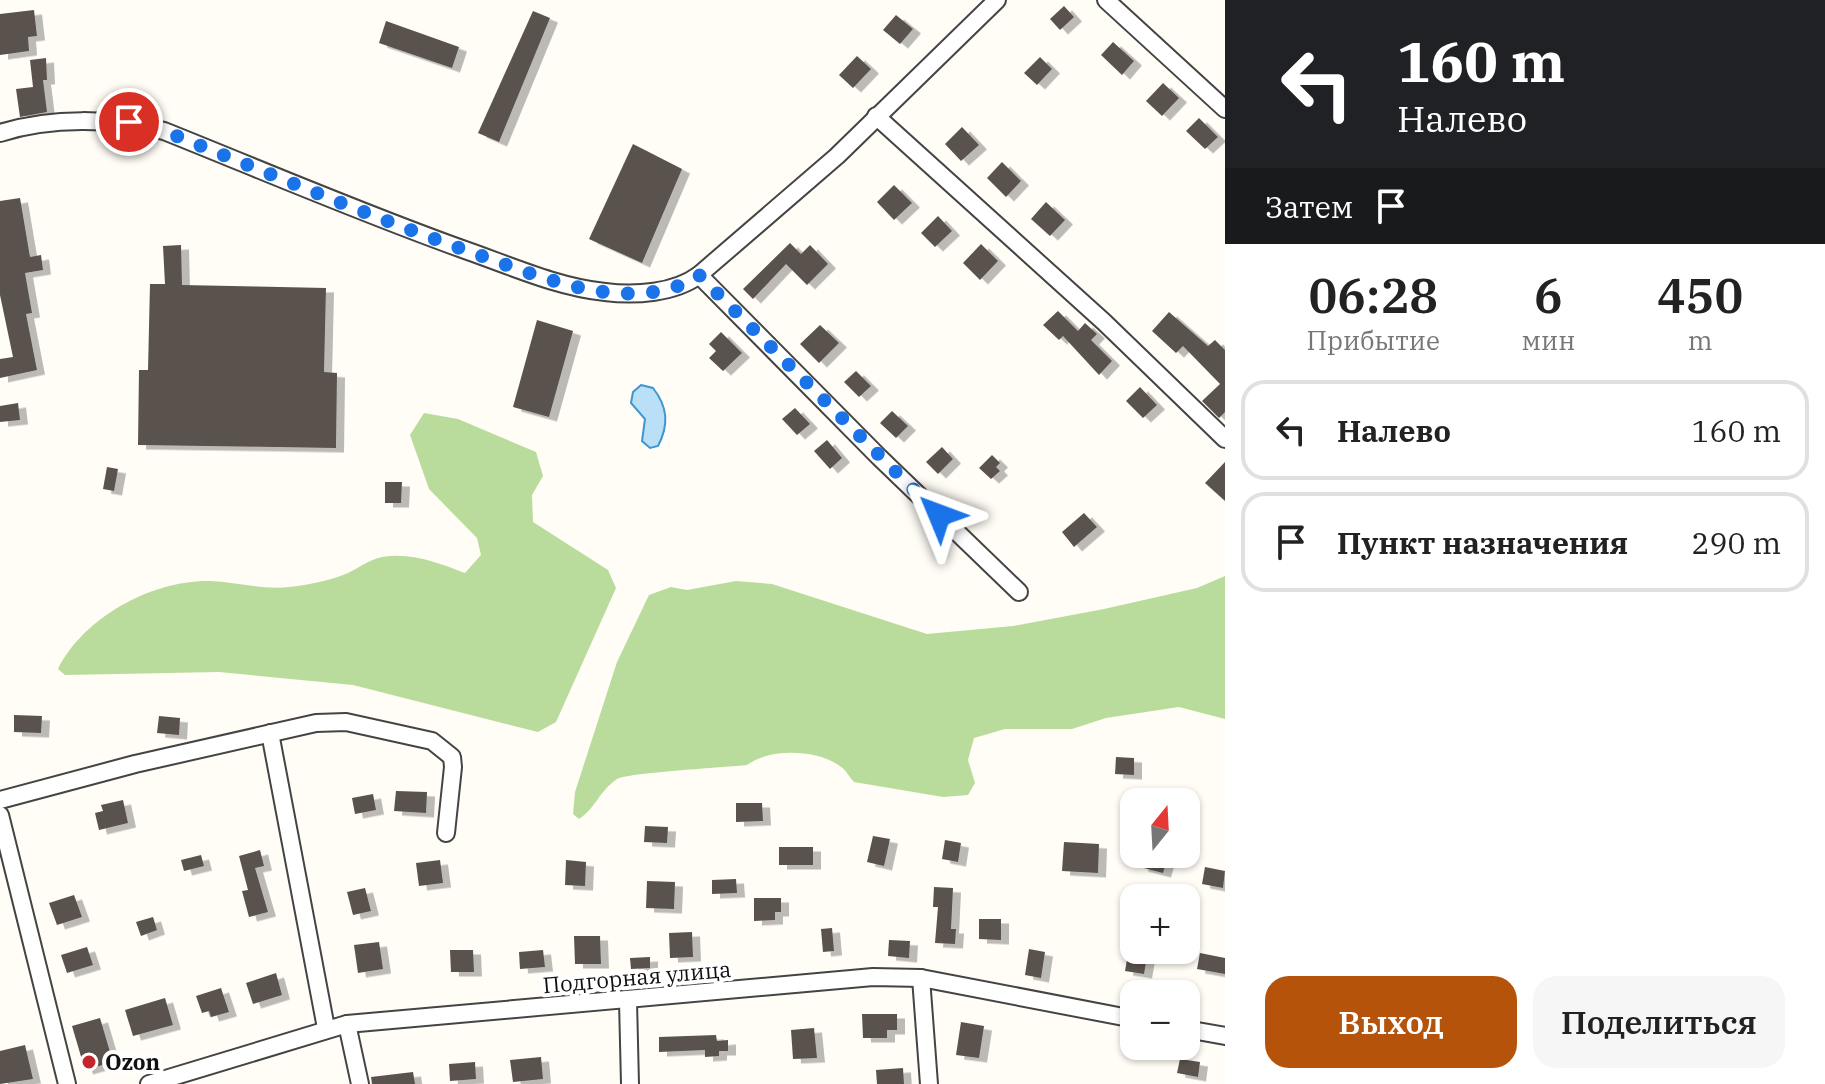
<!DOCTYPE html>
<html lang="ru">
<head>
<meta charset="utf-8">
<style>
  :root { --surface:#fff; --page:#f6f6f6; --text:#222; --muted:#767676; --line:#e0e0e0; --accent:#b45309 }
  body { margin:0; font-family:"IBM Plex Serif",serif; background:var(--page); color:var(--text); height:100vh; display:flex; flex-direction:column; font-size:30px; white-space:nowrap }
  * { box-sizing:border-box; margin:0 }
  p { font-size:26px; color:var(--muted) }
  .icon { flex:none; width:44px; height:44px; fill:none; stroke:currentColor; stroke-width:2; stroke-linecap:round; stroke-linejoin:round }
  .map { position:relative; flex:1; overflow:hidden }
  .details { display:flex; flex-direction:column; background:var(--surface); width:600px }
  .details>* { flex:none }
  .guide { background:#202124; color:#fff; overflow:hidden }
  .needle { width:52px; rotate:18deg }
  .buttons { position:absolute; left:1120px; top:788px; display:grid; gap:16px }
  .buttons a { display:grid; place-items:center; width:80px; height:80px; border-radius:16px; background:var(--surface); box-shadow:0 2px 6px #0004; font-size:40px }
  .pin { position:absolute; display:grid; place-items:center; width:68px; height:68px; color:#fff; margin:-34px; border:4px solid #fff; border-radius:50%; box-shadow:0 2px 8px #0007 }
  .me { position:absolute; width:88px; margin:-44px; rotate:314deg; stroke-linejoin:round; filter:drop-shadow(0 0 6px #0008) }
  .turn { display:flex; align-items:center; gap:28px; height:168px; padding:0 40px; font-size:36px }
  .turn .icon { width:104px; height:104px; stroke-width:2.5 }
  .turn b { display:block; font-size:56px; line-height:68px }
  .then { display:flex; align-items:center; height:76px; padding:0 40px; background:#0003; gap:16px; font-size:30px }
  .eta { display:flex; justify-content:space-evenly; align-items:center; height:136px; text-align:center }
  .eta b { font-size:48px; font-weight:600; line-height:56px }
  .cta { display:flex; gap:16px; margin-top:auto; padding:16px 40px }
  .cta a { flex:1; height:92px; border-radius:24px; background:var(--accent); color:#fff; font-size:32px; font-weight:600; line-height:92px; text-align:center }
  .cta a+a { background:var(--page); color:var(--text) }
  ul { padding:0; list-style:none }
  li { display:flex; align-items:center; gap:24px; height:100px; margin:0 16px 12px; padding:0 24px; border:4px solid var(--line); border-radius:24px }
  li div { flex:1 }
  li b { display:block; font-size:30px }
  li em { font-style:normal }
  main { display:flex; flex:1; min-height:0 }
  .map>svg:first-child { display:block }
  .forest { fill:#b9dc9c }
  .water { fill:#b9e0f7; stroke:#3f96cf; stroke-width:2 }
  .building { fill:#5a524d; filter:url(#shadow) }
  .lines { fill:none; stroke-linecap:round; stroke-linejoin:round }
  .minor-casing { stroke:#444; stroke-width:20 }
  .minor { stroke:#fff; stroke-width:16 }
  .route { stroke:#1a73e8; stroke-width:14; stroke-dasharray:0 25.2 }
  .poi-dot { fill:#c4262e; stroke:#fff; stroke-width:3 }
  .labels { text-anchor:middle; stroke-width:8; stroke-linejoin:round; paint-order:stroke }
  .street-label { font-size:22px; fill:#111; stroke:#fff }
  .poi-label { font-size:22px; font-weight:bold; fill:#111; stroke:#fff; text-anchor:start }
</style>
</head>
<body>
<main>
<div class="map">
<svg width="1225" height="1084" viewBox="0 0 1225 1084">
  <defs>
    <filter id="shadow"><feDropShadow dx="8" dy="4.5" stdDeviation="0" flood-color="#0004"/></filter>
  </defs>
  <rect width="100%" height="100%" fill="#fffdf5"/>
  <g class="forest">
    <path d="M424,413L458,419L536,452L543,476L532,495L533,522L608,570L616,588L556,722L538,732L353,685L219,672L65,675L58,669C84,617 152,580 210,581C236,582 264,590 289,587C307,585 327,581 343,575C357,570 367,560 382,557C411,552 439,563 465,573L481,555L477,538L429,489L410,435Z"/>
    <path d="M1225,576V719L1179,707L1106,718L1072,729H1005L974,738L968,760L975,783L968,795L943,797L854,782C850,778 846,770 841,767C818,749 769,748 747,765C728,767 626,773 617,779C600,790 595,809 579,819L573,814L575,792L617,662L649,595L671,587L687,590L736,581L772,584L927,634L1013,626L1104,609L1197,588Z"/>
  </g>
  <path class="water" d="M641,385L653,388C668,407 669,425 658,446L650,448L642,441L645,419L631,403L633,392Z"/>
  <g class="building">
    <path d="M1064,6L1074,17L1060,30L1050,19Z"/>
    <path d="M34,10L37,36L28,37L29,51L0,55V14Z"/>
    <path d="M533,11L550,18L499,142L478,133Z"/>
    <path d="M896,15L913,29L900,44L883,30Z"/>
    <path d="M386,21L459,47L452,68L379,43Z"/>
    <path d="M1113,42L1134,61L1122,75L1101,55Z"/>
    <path d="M857,56L871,69L853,88L839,75Z"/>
    <path d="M1040,57L1052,69L1037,85L1024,73Z"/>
    <path d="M46,58L47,80H43L47,112L20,117L16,89L33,87L30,60Z"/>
    <path d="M1163,83L1179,98L1162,116L1146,101Z"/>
    <path d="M1199,118L1218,137L1205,149L1186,131Z"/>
    <path d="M962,127L979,145L961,161L945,144Z"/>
    <path d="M633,144L682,169L642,263L589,239Z"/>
    <path d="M1002,162L1021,181L1006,197L987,178Z"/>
    <path d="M894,185L912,203L894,220L877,202Z"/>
    <path d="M20,198L30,257L41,255L43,270L25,273L32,313L26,314L37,370L0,378V359L13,357L0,295V201Z"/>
    <path d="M1046,202L1065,220L1050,236L1031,219Z"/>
    <path d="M938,216L952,231L935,247L921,233Z"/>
    <path d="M790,243L801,254L810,245L828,264L807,285L786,264L753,299L743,289Z"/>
    <path d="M981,244L998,261L980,280L963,263Z"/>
    <path d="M181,245L182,285L326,288L324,372L337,373L336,448L138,445L139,370H148L150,284H165L163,246Z"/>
    <path d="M1058,311L1078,331L1085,323L1097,334L1091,340L1112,361L1099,375L1063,336L1059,340L1043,325Z"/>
    <path d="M1169,312L1208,346L1215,340L1225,350V412L1219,418L1202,401L1220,384L1183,346L1176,353L1152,331Z"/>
    <path d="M537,320L573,331L549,417L513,407Z"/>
    <path d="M820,325L839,343L819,363L800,344Z"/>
    <path d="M721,332L742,353L723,371L709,358L716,351L709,344Z"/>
    <path d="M856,371L871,386L859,397L844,382Z"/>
    <path d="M1140,387L1157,405L1143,418L1126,401Z"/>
    <path d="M18,403L20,420L0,422V406Z"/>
    <path d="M795,408L810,424L797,435L782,419Z"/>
    <path d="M892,411L908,426L896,438L880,423Z"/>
    <path d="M827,440L842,458L830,469L814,451Z"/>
    <path d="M942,447L953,459L938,474L926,462Z"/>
    <path d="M992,455L1000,463L996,467L1000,471L991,479L979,468Z"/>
    <path d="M1225,462V501L1205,483Z"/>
    <path d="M107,467L118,469L114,491L103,489Z"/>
    <path d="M385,482H402L401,503H385Z"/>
    <path d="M1084,513L1097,527L1074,547L1062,532Z"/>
    <path d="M14,715L42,716L41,733L14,732Z"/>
    <path d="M159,716L180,718L179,735L157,733Z"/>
    <path d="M1116,757L1134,758V775L1115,774Z"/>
    <path d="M396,791L427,792L426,813L394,811Z"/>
    <path d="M373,794L376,810L355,814L352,798Z"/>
    <path d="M123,800L128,823L99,830L95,813L103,811L101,805Z"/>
    <path d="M736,803H762L763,821L736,822Z"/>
    <path d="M645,826L668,827L667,843L644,842Z"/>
    <path d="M873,836L890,839L884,866L867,862Z"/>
    <path d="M945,840L961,843L958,862L942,859Z"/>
    <path d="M1064,842L1099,844L1098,873L1062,871Z"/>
    <rect x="779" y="847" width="34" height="18"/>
    <path d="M260,850L264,866L255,868L268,912L249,917L242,891L248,890L239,856Z"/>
    <path d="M1144,854H1158L1167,859L1163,873L1140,867Z"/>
    <path d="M201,855L204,866L184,871L181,860Z"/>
    <path d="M440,860L443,883L419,886L416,863Z"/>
    <path d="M566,860L586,862L585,886L565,885Z"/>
    <path d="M1205,867L1225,871L1223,888L1202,884Z"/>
    <path d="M736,879L737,893L712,894V880Z"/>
    <path d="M647,881L675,882L674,909L646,908Z"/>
    <path d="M934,887L953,888L951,929H956L955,944L935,943L938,907H933Z"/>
    <path d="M365,888L371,911L353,915L347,892Z"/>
    <path d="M74,895L82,917L57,925L49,903Z"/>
    <path d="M754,898H781V912H775V920L754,921Z"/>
    <path d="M153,917L157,930L141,936L136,922Z"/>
    <path d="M979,919H1001V940L979,939Z"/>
    <path d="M832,928L834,951L823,952L821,929Z"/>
    <path d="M692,932L693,957L670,958L669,933Z"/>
    <path d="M574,936H600L601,964H575Z"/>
    <path d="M889,940L910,941L909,958L888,956Z"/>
    <path d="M379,942L383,969L358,973L354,945Z"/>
    <path d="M87,947L93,965L67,973L61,955Z"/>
    <path d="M1129,948L1148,951L1144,974L1125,971Z"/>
    <path d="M1029,949L1045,952L1041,978L1025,975Z"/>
    <path d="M450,950H473L474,972H451Z"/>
    <path d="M543,950L545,967L520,969L519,952Z"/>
    <path d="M1200,953L1225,958V974L1197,969Z"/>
    <path d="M650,957V968L631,969L630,958Z"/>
    <path d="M276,973L282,995L253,1004L246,983Z"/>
    <path d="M221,988L229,1012L211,1017L209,1011L202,1013L196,996Z"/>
    <path d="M165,998L173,1025L133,1036L125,1010Z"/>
    <path d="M862,1014H897V1030H887V1038H863Z"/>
    <path d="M100,1018L113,1062L85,1070L72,1026Z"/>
    <path d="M961,1022L984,1026L979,1058L956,1055Z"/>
    <path d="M814,1028L817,1058L793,1059L791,1030Z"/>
    <path d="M716,1035L717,1041L728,1040V1051H719V1056L705,1057V1050L659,1052V1037Z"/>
    <path d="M25,1045L33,1079L0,1084V1051Z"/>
    <path d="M541,1057L543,1079L513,1082L510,1060Z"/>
    <path d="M1180,1059L1200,1062L1198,1077L1177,1073Z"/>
    <path d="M475,1062L476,1079L450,1081L449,1064Z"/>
    <path d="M903,1068L904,1084H877L876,1070Z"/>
    <path d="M413,1072L415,1084H372L371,1077Z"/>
  </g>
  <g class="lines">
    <g class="minor-casing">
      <g id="minor">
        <path d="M1106,0L1225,109"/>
        <path d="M876,116L1104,322L1225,439"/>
        <path d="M0,133C51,117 113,118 164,131C264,171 364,214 465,250C511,266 557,287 605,292C635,296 675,293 699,275L837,156L997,0"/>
        <path d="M699,275L879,457L1019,592"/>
        <path d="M270,733L326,1028"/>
        <path d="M0,800L135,764L316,723L346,722L432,741L452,757L453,767L446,833"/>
        <path d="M0,815L67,1084"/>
        <path d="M921,978L929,1084"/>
        <path d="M628,1001L630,1084"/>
        <path d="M347,1024L360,1084"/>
        <path d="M1186,1029L1225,1036"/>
        <path d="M149,1084L347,1024L873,977L921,978L1134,1019"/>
      </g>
    </g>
    <use href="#minor" class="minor"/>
  </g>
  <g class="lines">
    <path class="route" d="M129,122L164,131C264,171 364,214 465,250C511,266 557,286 605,292C635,296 675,293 699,275L939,515"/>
  </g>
  <circle class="poi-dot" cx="89" cy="1062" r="8"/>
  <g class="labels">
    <g class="street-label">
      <text transform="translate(637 977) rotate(-5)" y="8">Подгорная улица</text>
    </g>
    <g class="poi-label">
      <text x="105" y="1070">Ozon</text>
    </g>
  </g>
</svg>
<div class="buttons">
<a><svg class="needle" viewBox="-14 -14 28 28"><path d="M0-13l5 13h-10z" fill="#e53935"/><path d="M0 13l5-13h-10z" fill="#767676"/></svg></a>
<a>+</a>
<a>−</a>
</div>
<div class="pin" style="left:129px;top:122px;background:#d93025"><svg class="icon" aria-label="arrive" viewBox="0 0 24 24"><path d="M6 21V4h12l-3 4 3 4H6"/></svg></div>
<svg class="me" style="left:939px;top:515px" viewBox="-20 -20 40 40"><path d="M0-17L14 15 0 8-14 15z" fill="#1a73e8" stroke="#fff" stroke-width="4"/></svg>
</div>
<section class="details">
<div class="guide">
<div class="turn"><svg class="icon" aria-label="left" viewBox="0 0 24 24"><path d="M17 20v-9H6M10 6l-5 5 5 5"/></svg><div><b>160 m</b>Налево</div></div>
<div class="then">Затем<svg class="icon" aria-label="arrive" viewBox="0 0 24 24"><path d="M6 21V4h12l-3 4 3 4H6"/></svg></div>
</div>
<div class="eta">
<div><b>06:28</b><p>Прибытие</p></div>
<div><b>6</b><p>мин</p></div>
<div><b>450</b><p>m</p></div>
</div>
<ul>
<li><svg class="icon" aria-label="left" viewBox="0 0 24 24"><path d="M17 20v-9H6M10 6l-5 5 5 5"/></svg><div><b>Налево</b></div><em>160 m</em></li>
<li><svg class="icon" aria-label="arrive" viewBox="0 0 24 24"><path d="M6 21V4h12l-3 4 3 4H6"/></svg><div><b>Пункт назначения</b></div><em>290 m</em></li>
</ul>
<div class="cta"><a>Выход</a><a>Поделиться</a></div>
</section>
</main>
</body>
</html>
